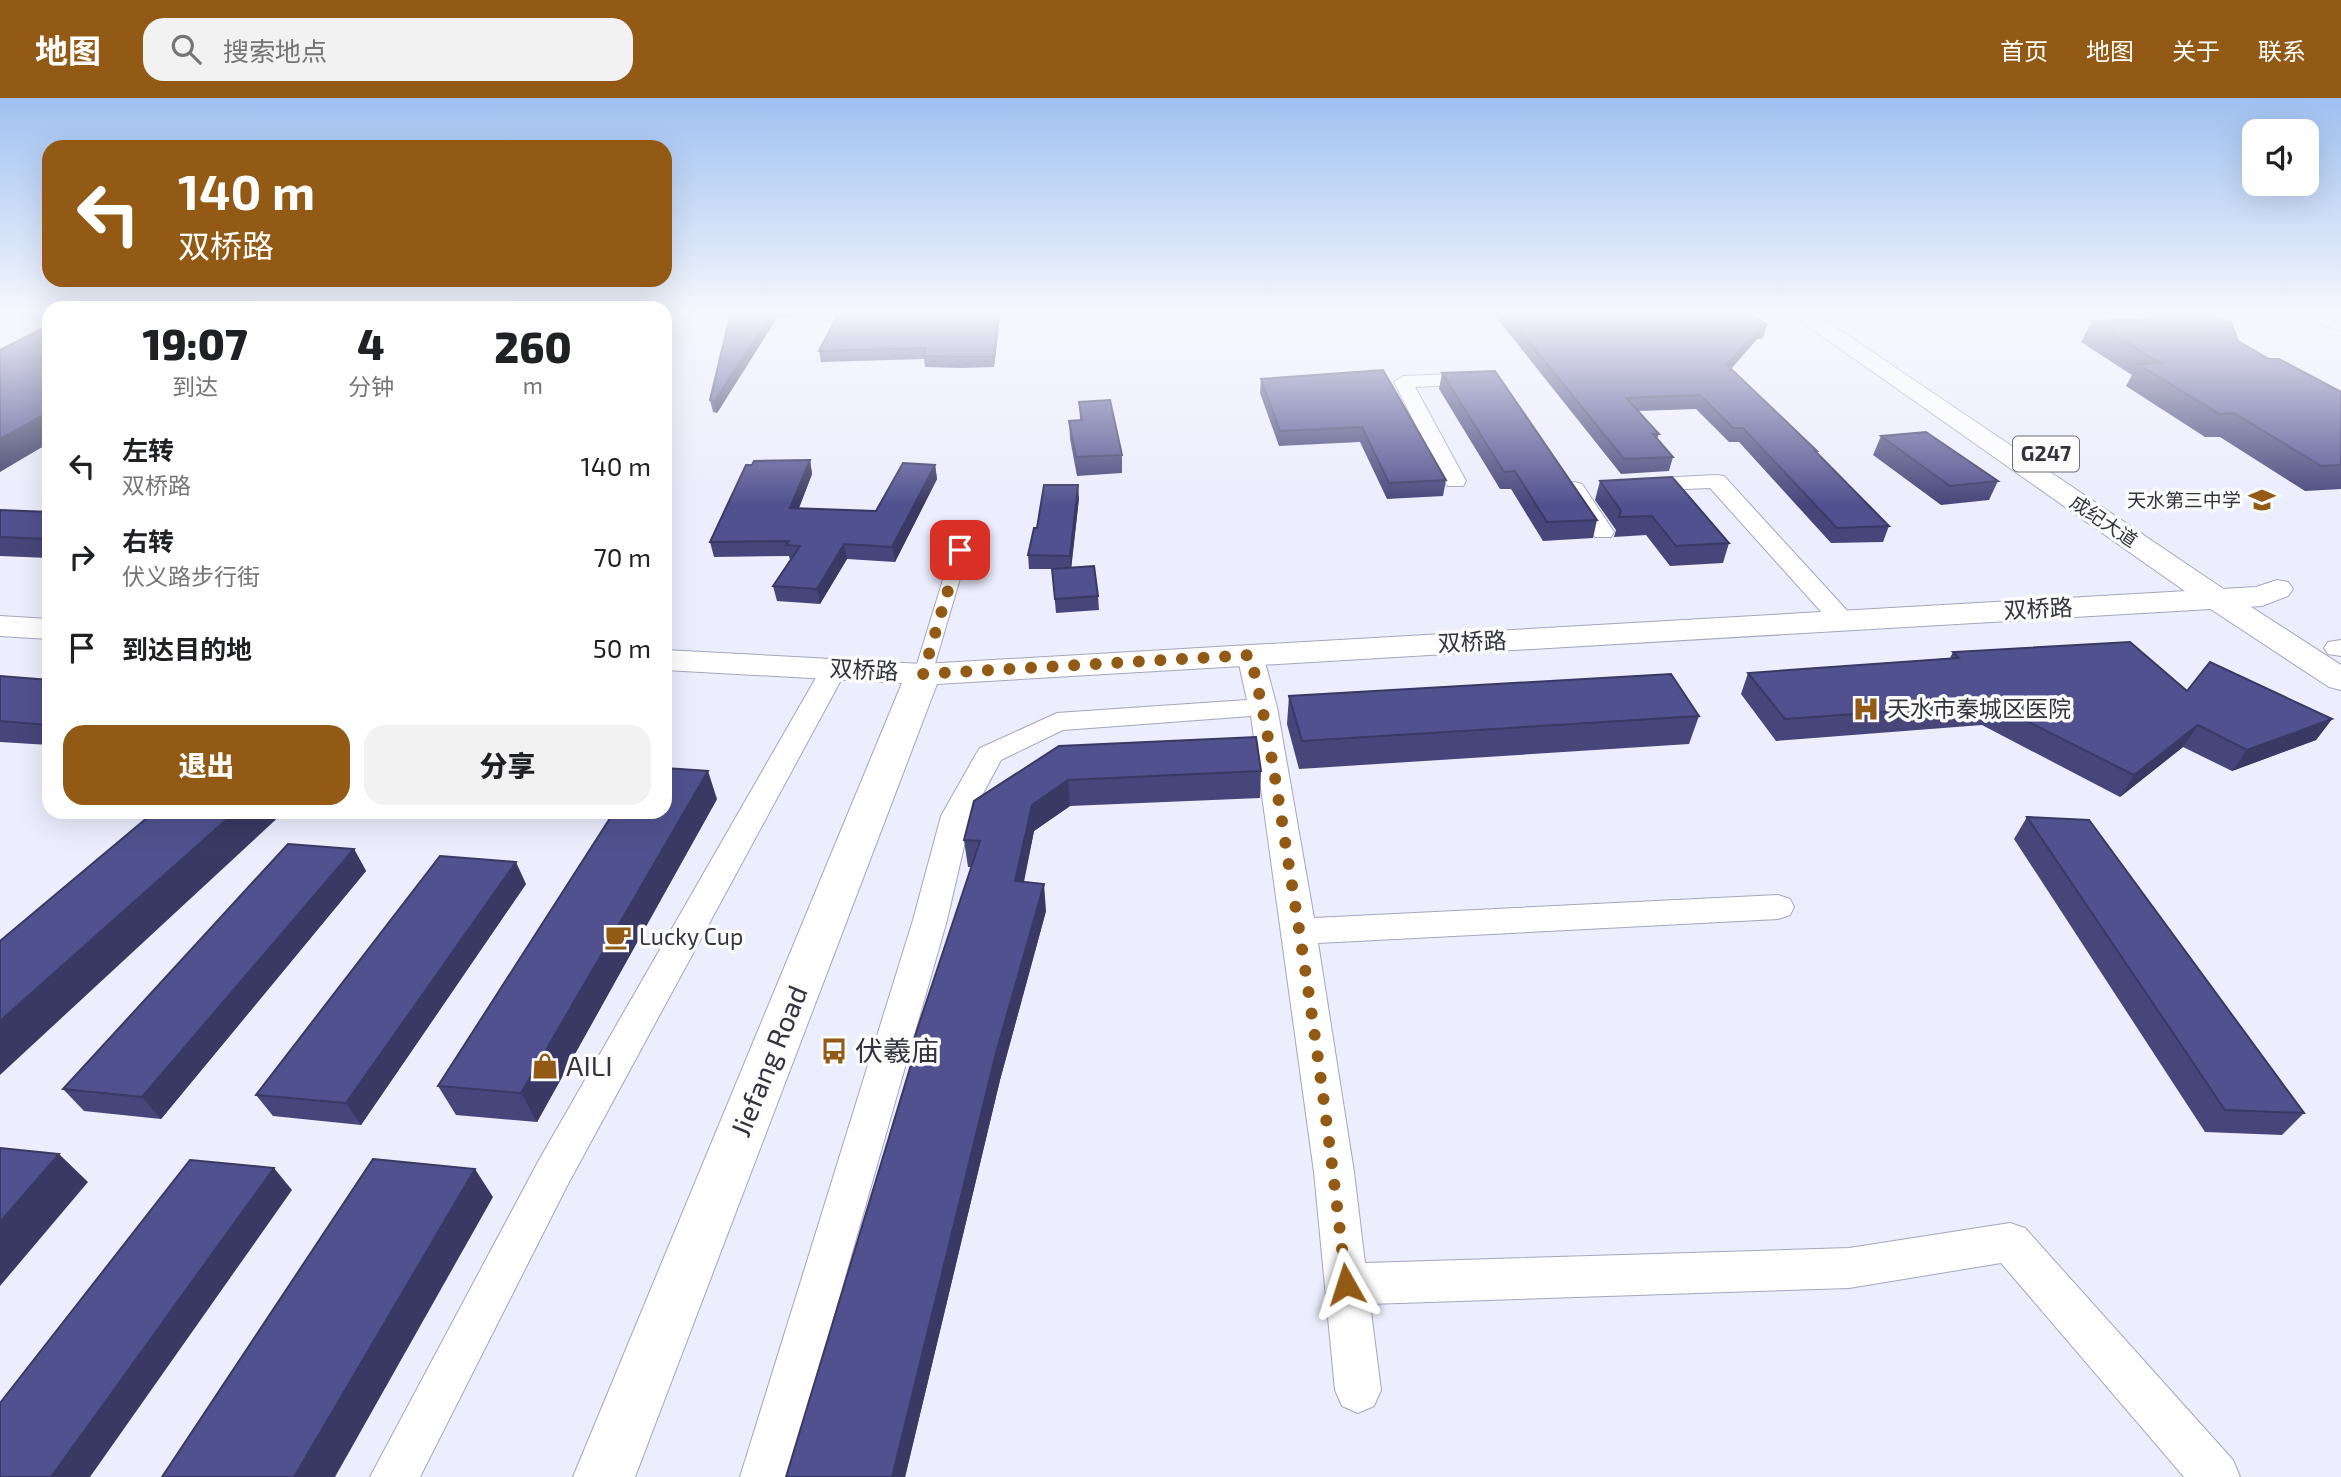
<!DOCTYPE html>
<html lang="zh">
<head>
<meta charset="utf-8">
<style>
  :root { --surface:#fff; --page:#f2f2f2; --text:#202124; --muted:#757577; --accent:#925a14 }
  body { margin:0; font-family:"Exo 2","Noto Sans SC",sans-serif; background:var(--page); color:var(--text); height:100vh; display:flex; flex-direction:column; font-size:26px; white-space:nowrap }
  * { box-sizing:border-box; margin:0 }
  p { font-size:23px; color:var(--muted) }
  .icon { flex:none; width:38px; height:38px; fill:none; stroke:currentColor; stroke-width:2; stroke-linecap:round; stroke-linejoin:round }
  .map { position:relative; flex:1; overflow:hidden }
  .panel { position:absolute; left:42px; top:203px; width:630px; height:518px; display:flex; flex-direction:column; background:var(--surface); border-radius:21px; box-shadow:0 7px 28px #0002 }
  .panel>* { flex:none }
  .guide { position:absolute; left:42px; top:42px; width:630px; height:147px; border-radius:21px; box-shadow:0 7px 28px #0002; background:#925a14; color:#fff; overflow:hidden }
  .tools { position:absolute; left:2242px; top:21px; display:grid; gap:14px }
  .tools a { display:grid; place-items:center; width:77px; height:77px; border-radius:14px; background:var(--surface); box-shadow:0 7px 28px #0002; font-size:35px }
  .pin { position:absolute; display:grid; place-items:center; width:60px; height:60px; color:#fff; margin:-30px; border-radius:14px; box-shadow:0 4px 10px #0006 }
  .me { position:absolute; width:77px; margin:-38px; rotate:354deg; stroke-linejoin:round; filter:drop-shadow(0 0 5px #0008) }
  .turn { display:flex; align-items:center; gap:24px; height:147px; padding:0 21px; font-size:32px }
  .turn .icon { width:91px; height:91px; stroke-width:2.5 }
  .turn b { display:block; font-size:49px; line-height:60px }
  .eta { display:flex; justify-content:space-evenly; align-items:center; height:119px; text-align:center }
  .eta b { font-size:42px; font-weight:800; line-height:49px }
  .cta { display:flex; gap:14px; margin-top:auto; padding:14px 21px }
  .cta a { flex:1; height:80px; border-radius:21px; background:var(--accent); color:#fff; font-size:28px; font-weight:800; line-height:80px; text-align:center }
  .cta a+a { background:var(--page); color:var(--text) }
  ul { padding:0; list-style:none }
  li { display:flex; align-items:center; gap:21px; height:91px; padding:0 21px }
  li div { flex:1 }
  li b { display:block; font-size:26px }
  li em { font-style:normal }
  header { display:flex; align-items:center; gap:42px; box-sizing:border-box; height:98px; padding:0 35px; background:var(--accent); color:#fff }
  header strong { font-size:33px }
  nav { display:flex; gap:38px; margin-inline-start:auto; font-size:24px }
  .search { width:490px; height:63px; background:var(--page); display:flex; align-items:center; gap:18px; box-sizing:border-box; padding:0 24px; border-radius:21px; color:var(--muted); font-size:26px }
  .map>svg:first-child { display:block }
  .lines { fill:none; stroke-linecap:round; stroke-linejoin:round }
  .pedestrian-casing { stroke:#a4a6bf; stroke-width:2 }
  .minor-casing { stroke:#a4a6bf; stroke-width:2 }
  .secondary-casing { stroke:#a4a6bf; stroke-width:2 }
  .trunk-casing { stroke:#a4a6bf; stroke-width:2 }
  .pedestrian { fill:#fff; fill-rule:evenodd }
  .minor { fill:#fff; fill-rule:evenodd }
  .secondary { fill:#fff; fill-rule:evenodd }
  .trunk { fill:#fff; fill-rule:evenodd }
  .wall { fill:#46467b }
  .shaded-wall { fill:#393964 }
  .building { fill:#51518f; stroke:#393964; stroke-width:2 }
  .route { stroke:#925a14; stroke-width:12; stroke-dasharray:0 21.6 }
  .labels { text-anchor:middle; stroke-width:7; stroke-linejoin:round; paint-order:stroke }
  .far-poi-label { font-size:19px; fill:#33343e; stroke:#fcfcfc; text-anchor:end }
  .far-street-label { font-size:19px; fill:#33343e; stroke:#fcfcfc }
  .shield { fill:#fcfcfc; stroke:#6f7077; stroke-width:2 }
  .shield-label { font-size:21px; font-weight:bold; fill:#33343e }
  .street-label { font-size:23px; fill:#33343e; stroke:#fcfcfc }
  .poi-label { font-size:23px; fill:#33343e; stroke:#fcfcfc; text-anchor:start }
  .near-poi-label { font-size:28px; fill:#33343e; stroke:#fcfcfc; text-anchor:start }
  .near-street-label { font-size:28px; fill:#33343e; stroke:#fcfcfc }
</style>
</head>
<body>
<header>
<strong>地图</strong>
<div class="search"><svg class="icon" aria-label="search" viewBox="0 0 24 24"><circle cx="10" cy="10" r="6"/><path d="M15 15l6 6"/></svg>搜索地点</div>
<nav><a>首页</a><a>地图</a><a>关于</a><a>联系</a></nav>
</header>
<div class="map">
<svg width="2341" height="1379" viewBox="0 0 2341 1379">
  <rect width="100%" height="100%" fill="#ecedfd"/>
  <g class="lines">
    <g class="pedestrian-casing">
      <path id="pedestrian" d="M965,431L973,436L932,576L923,582L916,580L914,576L957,436Z"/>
    </g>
    <g class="minor-casing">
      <g id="minor">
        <path d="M2296,214H2319L2341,222V233L2298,218Z"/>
        <path d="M1481,275L1490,281L1488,285L1415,289L1466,383L1463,388H1447L1394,284L1403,278Z"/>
        <path d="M1716,377L1724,378L1852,518L1856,523L1852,528L1843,531L1834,528L1710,390L1636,393L1628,392L1625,387L1628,382L1636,381Z"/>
        <path d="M1574,384L1582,386L1614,434L1611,439H1595L1592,434L1563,391L1566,386Z"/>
        <path d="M2341,542V558L2328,556L2324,550L2328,544Z"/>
        <path d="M1250,549L1259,551L1263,557L1277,609L1314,820L1778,797L1790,801L1794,809L1790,817L1778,821L1318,845L1354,1074L1365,1165L1849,1150L2010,1125L2025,1130L2233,1362L2240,1379H2184L2001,1165L1849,1190L1370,1206L1381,1292L1374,1308L1358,1315L1342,1308L1335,1292L1314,1074L1251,618L1063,632L1001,662L971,718L947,822L788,1379H740L913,822L941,718L976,656L980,650L1057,615L1247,602L1237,557L1241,551Z"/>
        <path d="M834,563L843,565L847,571L567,1088L420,1379H370L539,1062L821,571L825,565Z"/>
      </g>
    </g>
    <g class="secondary-casing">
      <g id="secondary">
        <path d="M2277,482L2288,484L2293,491L2288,498L2262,508L937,586L635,1379H573L902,585L665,572V552L923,566L2256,489Z"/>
        <path d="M0,518L49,521V541L0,538Z"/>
      </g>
    </g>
    <g class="trunk-casing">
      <path id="trunk" d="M1788,214H1813L2228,494L2341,567V592L2329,589L2206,508Z"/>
    </g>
    <use href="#pedestrian" class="pedestrian"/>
    <use href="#minor" class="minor"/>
    <use href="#secondary" class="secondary"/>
    <use href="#trunk" class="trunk"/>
  </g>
  <g class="wall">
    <path d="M731,214H1000V220L994,269L962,270L925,269L924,261L821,264L819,253L837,216L777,220L717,315L713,314L710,302Z"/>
    <path d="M1492,214H1748L1763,240L1757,241L1731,271L1817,353V355L1889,428L1883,444L1831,445L1739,344H1729L1696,311L1638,313L1659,336L1657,341L1673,359L1669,373L1621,376Z"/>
    <path d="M2147,214H2197L2238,243L2269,261L2341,294V391L2305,393L2220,339H2205L2126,288L2132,277L2081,244L2092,223L2143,221Z"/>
    <path d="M1383,272L1446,382L1443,398L1387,401L1360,344L1279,348L1260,295L1261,281Z"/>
    <path d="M1442,275L1597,422L1593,440L1543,443L1511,391H1500L1439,291Z"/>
    <path d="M1079,304L1122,357V375L1077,378L1070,341L1069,323L1080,322Z"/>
    <path d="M1881,338L1998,383L1989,402L1941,407L1873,357Z"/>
    <path d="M810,362L812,376L799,410L876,413L935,367L937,381L895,464L847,461L820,506L777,503L773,488L790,462L789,458L714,459L710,444Z"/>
    <path d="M1600,383L1729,445L1723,465L1670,468L1646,437L1614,439L1616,432L1595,402Z"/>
    <path d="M1079,400L1071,470L1098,498L1099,512L1056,515L1052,471H1029L1028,457L1037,430Z"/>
    <path d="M0,412L49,414V460L0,458Z"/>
    <path d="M1953,554L2187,593L2332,621L2316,642L2232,673L2183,649L2120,699L1982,627L1776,643L1741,596L1748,575L1950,560Z"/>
    <path d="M0,578L49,582V647L0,644Z"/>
    <path d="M1289,598L1699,618L1689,646L1299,671L1287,626Z"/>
    <path d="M1059,648L1261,673L1260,700L1070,708L1034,733L1024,784L1046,813L1000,982L905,1379H786L914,958L912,947L971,769H968L964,742Z"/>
    <path d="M717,701L537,1024L456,1017L438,988Z"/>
    <path d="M2027,719L2304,1015L2282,1037L2205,1034L2014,741Z"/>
    <path d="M354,751L366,773L161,1021L84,1013L63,991Z"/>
    <path d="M526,786L361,1027L273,1018L256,997Z"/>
  </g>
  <g class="shaded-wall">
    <path d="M772,214H776L777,220L717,315L714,304Z"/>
    <path d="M999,214L1000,220L994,269L993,259Z"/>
    <path d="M1767,227L1763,240L1757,241L1723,280L1727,267L1761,228Z"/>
    <path d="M49,314V345L0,374V341Z"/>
    <path d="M810,362L812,376L793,425L790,410Z"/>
    <path d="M935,367L937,381L895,464L892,449Z"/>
    <path d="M1078,387L1079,400L1071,472L1070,458Z"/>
    <path d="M844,446L847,461L820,506L817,491Z"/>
    <path d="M2332,621L2316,642L2232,673L2247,652Z"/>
    <path d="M2198,627L2183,649L2120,699L2134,677Z"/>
    <path d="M708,673L717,701L537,1024L521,995Z"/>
    <path d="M1068,682L1070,708L1034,733L1018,810L1015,783L1032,707Z"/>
    <path d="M235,714H284L0,977V923Z"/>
    <path d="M354,751L366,773L161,1021L142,999Z"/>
    <path d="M516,764L526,786L361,1027L346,1005Z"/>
    <path d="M1044,786L1046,813L1000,982L905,1379H892L996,955Z"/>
    <path d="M59,1056L88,1084L0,1188V1124Z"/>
    <path d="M274,1070L292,1092L90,1379H51Z"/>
    <path d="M475,1071L493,1099L335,1379H294Z"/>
  </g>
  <g class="building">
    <path d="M731,214H772L714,304L710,302Z"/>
    <path d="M839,214H999L993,259H961L923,258L926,250L819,253Z"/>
    <path d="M1505,214H1748L1767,227L1761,228L1727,267L1817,353H1815L1889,428L1837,430L1743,330H1733L1700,297L1626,300L1659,336H1653L1673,359L1624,361Z"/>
    <path d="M2149,214H2197L2231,224L2238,243L2269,261H2279L2341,294V367L2321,368L2234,315L2219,316L2138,266L2160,265L2092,223L2150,221Z"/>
    <path d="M49,227V314L0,341V252Z"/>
    <path d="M1383,272L1446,382L1389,385L1362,329L1280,333L1261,281Z"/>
    <path d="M1495,273L1597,422L1547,424L1515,373L1504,374L1442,275Z"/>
    <path d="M1110,302L1122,357L1076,359L1069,323L1082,322L1079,304Z"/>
    <path d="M1926,334L1998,383L1950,388L1881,338Z"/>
    <path d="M810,362L790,410L876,413L903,365L935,367L892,449L844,446L817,491L773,488L800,448L786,447L789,443L710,444L746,367H752L754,363Z"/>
    <path d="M1672,379L1729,445L1676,448L1652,418L1619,419L1621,413L1600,383Z"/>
    <path d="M1044,387H1078L1070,458L1028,457L1034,430H1037Z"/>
    <path d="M0,412L49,414V441L0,439Z"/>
    <path d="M1094,468L1098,498L1055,501L1052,471Z"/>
    <path d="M2130,544L2187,593L2210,564L2332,621L2247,652L2198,627L2134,677L1993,606L1785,621L1748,575L1959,560L1953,554Z"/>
    <path d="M1671,576L1699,618L1302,643L1289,598Z"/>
    <path d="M0,578L49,582V627L0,623Z"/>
    <path d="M1256,639L1261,673L1068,682L1032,707L1015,783L1044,786L996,955L892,1379H786L917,947H912L980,743L964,742L974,703L1059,648Z"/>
    <path d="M665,670L708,673L521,995L438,988L614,714H665Z"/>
    <path d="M154,714H235L0,923V843Z"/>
    <path d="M2027,719L2089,722L2304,1015L2225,1012Z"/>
    <path d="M288,746L354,751L142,999L63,991Z"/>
    <path d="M440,758L516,764L346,1005L256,997Z"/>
    <path d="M0,1050L59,1056L0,1124Z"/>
    <path d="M373,1061L475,1071L294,1379H162Z"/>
    <path d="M190,1062L274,1070L51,1379H0V1305Z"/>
  </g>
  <linearGradient id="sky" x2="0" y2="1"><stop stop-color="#9ec0f0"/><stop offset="0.53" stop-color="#f6f7fe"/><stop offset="1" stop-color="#f6f7fe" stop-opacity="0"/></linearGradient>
  <rect width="2341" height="407" fill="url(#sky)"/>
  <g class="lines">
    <path class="route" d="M960,452L923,576L1250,557C1269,631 1279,706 1291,781C1313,916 1331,1051 1346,1186"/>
  </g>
  <defs>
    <g id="school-bare" transform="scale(2.1)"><path d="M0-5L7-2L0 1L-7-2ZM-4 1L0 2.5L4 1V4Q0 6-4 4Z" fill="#925a14" stroke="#fcfcfc" stroke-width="2.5" paint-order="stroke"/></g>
    <g id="hospital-bare" transform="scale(2.1)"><path d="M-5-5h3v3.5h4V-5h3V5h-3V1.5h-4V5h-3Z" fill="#925a14" stroke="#fcfcfc" stroke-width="2.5" paint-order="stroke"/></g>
    <g id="cafe-bare" transform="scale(2.1)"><path d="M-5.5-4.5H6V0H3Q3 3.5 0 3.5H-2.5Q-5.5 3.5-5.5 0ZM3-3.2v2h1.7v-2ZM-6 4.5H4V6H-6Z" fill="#925a14" stroke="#fcfcfc" stroke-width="2.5" paint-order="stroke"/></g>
    <g id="bus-bare" transform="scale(2.1)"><path d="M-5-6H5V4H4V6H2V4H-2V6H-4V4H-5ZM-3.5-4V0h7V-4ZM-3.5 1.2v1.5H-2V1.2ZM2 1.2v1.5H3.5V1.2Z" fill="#925a14" stroke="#fcfcfc" stroke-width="2.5" paint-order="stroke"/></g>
    <g id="shop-bare" transform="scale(2.1)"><path d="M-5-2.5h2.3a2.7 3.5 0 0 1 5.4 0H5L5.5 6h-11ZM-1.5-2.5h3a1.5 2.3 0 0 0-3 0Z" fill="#925a14" stroke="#fcfcfc" stroke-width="2.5" paint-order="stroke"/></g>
  </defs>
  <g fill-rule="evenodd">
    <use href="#school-bare" x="2262" y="402"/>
    <use href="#hospital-bare" x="1866" y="611"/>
    <use href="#cafe-bare" x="618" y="839"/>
    <use href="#bus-bare" x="834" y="953"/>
    <use href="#shop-bare" x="545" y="968"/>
  </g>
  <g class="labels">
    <g class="far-poi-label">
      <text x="2241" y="409">天水第三中学</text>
    </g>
    <g class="far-street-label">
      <text transform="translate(2104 423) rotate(34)" y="7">成纪大道</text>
    </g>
    <rect class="shield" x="2013" y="338.5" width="66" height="35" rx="5"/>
    <g class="shield-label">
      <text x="2046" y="363">G247</text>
    </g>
    <g class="street-label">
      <text transform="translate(2038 511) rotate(-3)" y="8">双桥路</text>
      <text transform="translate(1472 544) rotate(-3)" y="8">双桥路</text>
      <text transform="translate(864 572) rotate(3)" y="8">双桥路</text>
    </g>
    <g class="poi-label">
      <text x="1887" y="619">天水市秦城区医院</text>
      <text x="639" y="847">Lucky Cup</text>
    </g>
    <g class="near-poi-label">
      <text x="855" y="963">伏羲庙</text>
      <text x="566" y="978">AILI</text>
    </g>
    <g class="near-street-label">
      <text transform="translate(769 963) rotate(-68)" y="10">Jiefang Road</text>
    </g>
  </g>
</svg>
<div class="tools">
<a><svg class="icon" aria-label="sound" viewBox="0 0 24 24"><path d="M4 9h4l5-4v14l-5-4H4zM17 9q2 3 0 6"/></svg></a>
</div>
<div class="pin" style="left:960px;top:452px;background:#d93025"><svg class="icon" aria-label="arrive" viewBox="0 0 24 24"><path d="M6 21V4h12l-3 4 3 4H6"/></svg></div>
<svg class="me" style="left:1346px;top:1186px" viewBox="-20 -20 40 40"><path d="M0-17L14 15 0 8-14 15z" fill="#925a14" stroke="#fff" stroke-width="4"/></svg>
<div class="guide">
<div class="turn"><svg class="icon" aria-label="left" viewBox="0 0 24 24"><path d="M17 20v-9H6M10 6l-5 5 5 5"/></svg><div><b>140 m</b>双桥路</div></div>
</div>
<section class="panel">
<div class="eta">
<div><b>19:07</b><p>到达</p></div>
<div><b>4</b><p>分钟</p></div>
<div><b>260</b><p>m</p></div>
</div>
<ul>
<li><svg class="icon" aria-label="left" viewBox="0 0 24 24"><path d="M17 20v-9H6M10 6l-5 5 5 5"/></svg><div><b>左转</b><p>双桥路</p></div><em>140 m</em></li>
<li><svg class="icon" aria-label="right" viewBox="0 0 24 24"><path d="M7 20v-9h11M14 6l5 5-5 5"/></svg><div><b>右转</b><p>伏义路步行街</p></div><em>70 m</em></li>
<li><svg class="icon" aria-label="arrive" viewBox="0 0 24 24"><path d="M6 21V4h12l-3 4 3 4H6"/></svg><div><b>到达目的地</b></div><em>50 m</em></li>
</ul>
<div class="cta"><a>退出</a><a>分享</a></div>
</section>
</div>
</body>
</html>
